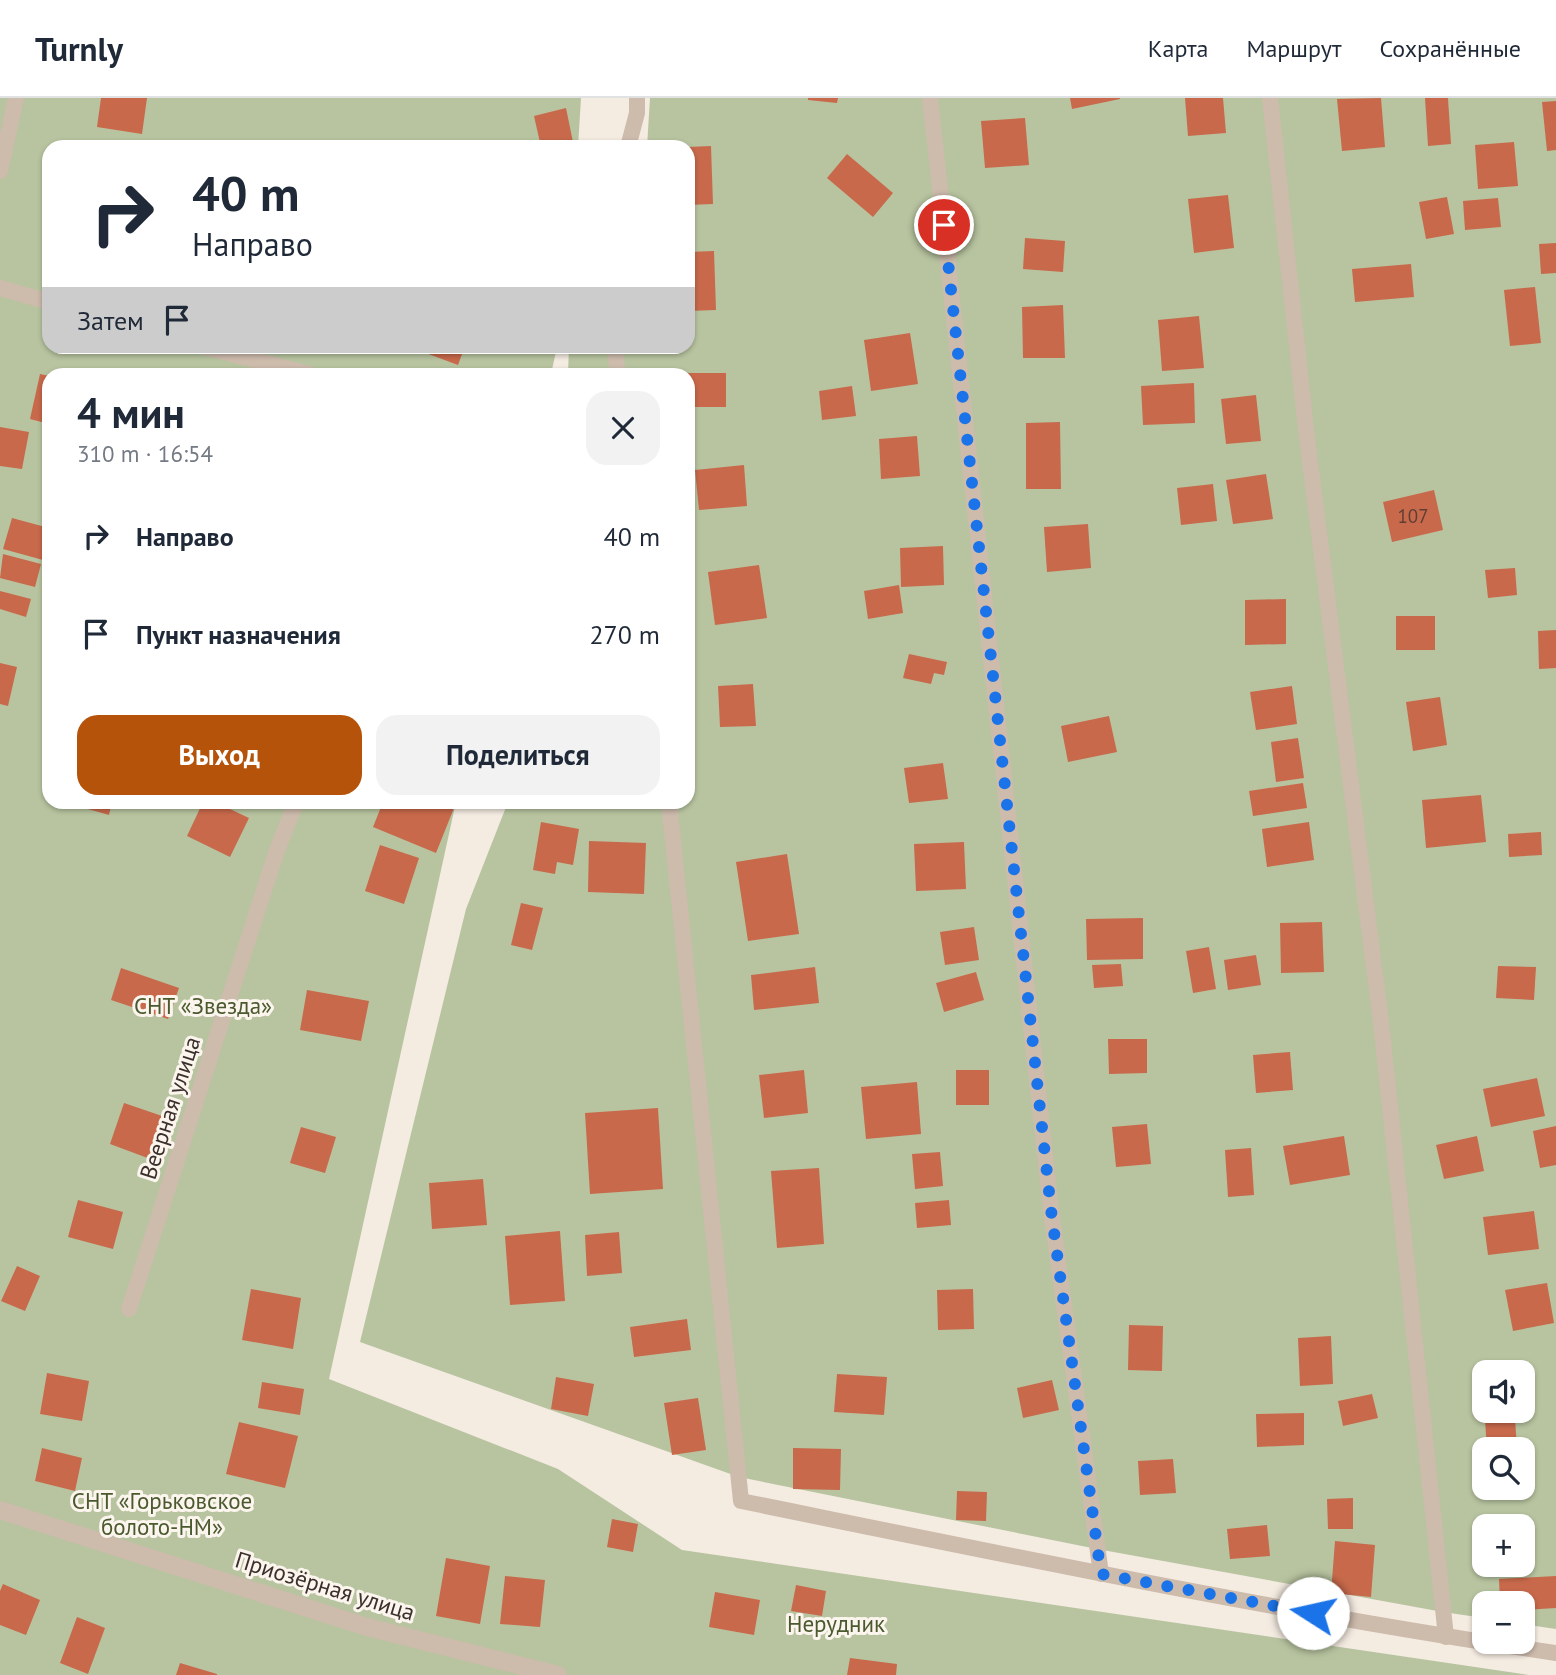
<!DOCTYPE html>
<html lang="ru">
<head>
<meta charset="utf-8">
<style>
  :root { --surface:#fff; --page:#f2f2f3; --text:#1f2937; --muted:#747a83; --line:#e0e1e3; --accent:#b45309 }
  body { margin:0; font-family:"PT Sans",sans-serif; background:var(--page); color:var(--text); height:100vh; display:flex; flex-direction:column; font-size:26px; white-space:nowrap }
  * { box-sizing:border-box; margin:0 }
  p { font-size:23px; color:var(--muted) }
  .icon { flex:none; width:38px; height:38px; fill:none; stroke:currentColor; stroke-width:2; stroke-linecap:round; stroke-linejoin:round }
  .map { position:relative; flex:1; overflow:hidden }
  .side { position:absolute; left:42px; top:270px; width:653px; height:441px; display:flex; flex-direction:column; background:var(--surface); border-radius:21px; box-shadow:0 2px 5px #0004 }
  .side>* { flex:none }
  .top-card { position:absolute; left:42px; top:42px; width:653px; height:214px; border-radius:21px; box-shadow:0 2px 5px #0004; background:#fff; color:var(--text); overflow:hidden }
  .fabs { position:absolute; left:1472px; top:1262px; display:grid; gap:14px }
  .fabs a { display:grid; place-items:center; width:63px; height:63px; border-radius:14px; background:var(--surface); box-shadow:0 2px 5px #0004; font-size:35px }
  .pin { position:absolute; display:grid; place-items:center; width:60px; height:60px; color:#fff; margin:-30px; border:4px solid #fff; border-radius:50%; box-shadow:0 2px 7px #0007 }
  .me { position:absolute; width:77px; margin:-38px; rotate:280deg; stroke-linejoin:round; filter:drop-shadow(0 0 5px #0008) }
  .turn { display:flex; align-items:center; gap:24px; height:147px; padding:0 35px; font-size:32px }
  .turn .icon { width:91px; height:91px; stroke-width:2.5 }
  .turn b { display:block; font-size:49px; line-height:60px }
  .then { display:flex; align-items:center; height:66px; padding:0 35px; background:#0003; gap:14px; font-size:26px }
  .round { display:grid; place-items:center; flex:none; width:74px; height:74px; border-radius:21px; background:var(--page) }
  .head { display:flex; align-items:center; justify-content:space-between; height:119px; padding:0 35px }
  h1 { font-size:42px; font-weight:600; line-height:52px }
  .button { display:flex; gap:14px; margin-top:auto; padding:14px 35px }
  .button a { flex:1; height:80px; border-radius:21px; background:var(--accent); color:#fff; font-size:28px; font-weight:600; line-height:80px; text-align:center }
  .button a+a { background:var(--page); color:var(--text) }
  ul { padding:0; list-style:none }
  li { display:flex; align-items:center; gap:21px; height:98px; padding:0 35px }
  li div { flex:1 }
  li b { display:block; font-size:26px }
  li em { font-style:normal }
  header { display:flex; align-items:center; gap:42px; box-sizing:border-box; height:98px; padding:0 35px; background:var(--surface); border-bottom:2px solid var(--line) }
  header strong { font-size:33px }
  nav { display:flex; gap:38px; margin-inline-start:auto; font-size:24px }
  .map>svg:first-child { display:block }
  .green { fill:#b8c4a0; fill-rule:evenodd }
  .building { fill:#c8694b }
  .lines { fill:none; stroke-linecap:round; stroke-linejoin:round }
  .lane { stroke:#cdbbac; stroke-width:16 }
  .street { stroke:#cdbbac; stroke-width:18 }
  .route { stroke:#1a73e8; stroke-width:12; stroke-dasharray:0 21.6 }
  .labels { text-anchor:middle; stroke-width:6; stroke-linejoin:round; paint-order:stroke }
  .number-label { font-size:19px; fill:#5e3e33 }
  .park-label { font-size:23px; fill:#4a5a2e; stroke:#fbf5ee }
  .street-label { font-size:23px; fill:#3b302b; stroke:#fbf5ee }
</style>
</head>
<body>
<header>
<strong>Turnly</strong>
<nav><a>Карта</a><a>Маршрут</a><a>Сохранённые</a></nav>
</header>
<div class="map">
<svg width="1556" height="1577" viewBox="0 0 1556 1577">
  <rect width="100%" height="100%" fill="#f4ebe1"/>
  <g class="green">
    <path d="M0,0H581L578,49H49V248L557,249L551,276H49V704H456L329,1281L558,1371L682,1452L1529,1577H0Z"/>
    <path d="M650,0H1556V1531L1523,1526L1522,1505H1484V1520L1443,1514L1097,1451L739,1379L360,1244L466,811L508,704H688V276H568L569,249L688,248V49H647ZM1484,1274H1522V1312H1484ZM1484,1351H1522V1390H1484ZM1484,1428H1522V1466H1484Z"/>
  </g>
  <g class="building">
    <path d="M101,0H147L142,36L97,29Z"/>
    <path d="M808,0H838L837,5L808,2Z"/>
    <path d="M1070,0H1120V1L1072,11Z"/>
    <path d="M1185,0H1223L1226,35L1188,38Z"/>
    <path d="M1381,0L1385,49L1342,53L1337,1Z"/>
    <path d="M1425,0H1448L1451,46L1428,48Z"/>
    <path d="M1556,3V52L1547,53L1542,4Z"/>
    <path d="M566,10L574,49H541L534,18Z"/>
    <path d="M1025,20L1029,67L985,70L981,23Z"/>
    <path d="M1514,44L1518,88L1478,91L1475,47Z"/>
    <path d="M711,48L713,106L688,107V49Z"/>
    <path d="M847,56L893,95L873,119L827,80Z"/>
    <path d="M1228,97L1234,150L1194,155L1188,101Z"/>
    <path d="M1447,99L1454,136L1426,141L1419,104Z"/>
    <path d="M1498,100L1501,129L1465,132L1463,103Z"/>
    <path d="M1025,140L1065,143L1063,174L1023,171Z"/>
    <path d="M1556,145V175L1541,176L1539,146Z"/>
    <path d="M714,153L716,212L688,213V154Z"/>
    <path d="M1411,166L1414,199L1355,204L1352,171Z"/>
    <path d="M1535,189L1541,245L1510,248L1504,192Z"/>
    <path d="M1063,207L1065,260H1023L1022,209Z"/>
    <path d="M1199,218L1204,270L1162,273L1158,222Z"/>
    <path d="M910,235L918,286L871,293L864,242Z"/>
    <path d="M407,248H465L458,267Z"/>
    <rect x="688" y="275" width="38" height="34"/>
    <path d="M40,276L49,278V326L30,321Z"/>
    <path d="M1194,285L1195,325L1143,327L1141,288Z"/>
    <path d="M852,288L856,318L822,322L819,293Z"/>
    <path d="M1256,297L1261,343L1226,346L1221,301Z"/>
    <path d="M1060,324L1061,391H1026V325Z"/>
    <path d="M0,329L29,334L22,371L0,368Z"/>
    <path d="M917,338L920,378L881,381L879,341Z"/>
    <path d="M744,367L747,408L699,412L695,372Z"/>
    <path d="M1266,376L1273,421L1233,426L1226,382Z"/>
    <path d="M1213,386L1217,423L1181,427L1177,390Z"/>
    <path d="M1434,392L1443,432L1392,444L1383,404Z"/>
    <path d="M12,420L49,430L43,462L3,451Z"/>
    <path d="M1088,426L1091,470L1047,474L1044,429Z"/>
    <path d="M943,448L944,487L901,489L900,450Z"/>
    <path d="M3,456L41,466L35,489L0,480Z"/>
    <path d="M759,467L767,520L715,527L708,474Z"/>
    <path d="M1515,470L1517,497L1488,500L1485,472Z"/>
    <path d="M899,487L903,515L868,521L864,493Z"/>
    <path d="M0,493L31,501L26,519L0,511Z"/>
    <path d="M1286,501V546L1245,547V502Z"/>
    <rect x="1396" y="518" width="39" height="34"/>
    <path d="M1556,532V570L1539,571L1538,533Z"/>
    <path d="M909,556L947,564L944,577L934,575L931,586L903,580Z"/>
    <path d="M0,565L17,569L8,608L0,606Z"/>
    <path d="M753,586L756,628L720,629L718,588Z"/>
    <path d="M1292,588L1297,626L1256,632L1250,594Z"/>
    <path d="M1440,599L1447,647L1413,653L1406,604Z"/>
    <path d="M1109,618L1117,654L1068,664L1061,628Z"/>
    <path d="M1298,640L1304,680L1276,684L1271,644Z"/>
    <path d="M943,665L948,701L909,705L904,670Z"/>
    <path d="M1303,685L1307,710L1253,718L1249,693Z"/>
    <path d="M1481,697L1486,744L1426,750L1422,702Z"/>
    <path d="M63,704H112L109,717Z"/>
    <path d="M203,704H215L249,720L230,759L187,738Z"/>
    <path d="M383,704L456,705L436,755L373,729Z"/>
    <path d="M541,724L579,731L573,767L557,764L555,776L533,772Z"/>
    <path d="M1309,724L1314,762L1267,769L1262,731Z"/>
    <path d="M1541,734L1542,757L1509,759L1508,736Z"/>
    <path d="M589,743L646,745L644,796L588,794Z"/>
    <path d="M964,744L966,791L916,793L914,746Z"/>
    <path d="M380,747L419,760L404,806L365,793Z"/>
    <path d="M787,756L799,836L748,843L736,764Z"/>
    <path d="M521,805L543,810L532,852L511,847Z"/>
    <path d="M1143,820V861L1087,862L1086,821Z"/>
    <path d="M1322,824L1324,874L1281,875L1280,825Z"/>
    <path d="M974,829L979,862L945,867L940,834Z"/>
    <path d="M1209,849L1216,891L1193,895L1186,853Z"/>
    <path d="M1256,857L1261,887L1228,892L1224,862Z"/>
    <path d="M1121,866L1123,888L1094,890L1092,867Z"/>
    <path d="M1498,868L1536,869L1534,902L1496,900Z"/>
    <path d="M815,869L819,905L754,912L751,877Z"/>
    <path d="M121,870L179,890L168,921L111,902Z"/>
    <path d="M976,874L984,902L944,914L936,885Z"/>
    <path d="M307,892L369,903L361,943L300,932Z"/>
    <path d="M1108,941H1147V975L1109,976Z"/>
    <path d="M1290,954L1293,992L1256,995L1253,957Z"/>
    <path d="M804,972L808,1015L764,1020L759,977Z"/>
    <rect x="956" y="972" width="33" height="35"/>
    <path d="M1537,980L1545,1018L1491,1029L1483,991Z"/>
    <path d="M917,984L921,1036L866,1041L861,989Z"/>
    <path d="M124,1005L168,1020L153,1062L110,1046Z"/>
    <path d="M658,1010L663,1091L590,1096L585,1015Z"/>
    <path d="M1147,1026L1151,1066L1116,1069L1112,1029Z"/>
    <path d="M1556,1028V1067L1540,1070L1533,1033Z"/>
    <path d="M301,1029L336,1039L325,1075L290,1065Z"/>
    <path d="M1344,1038L1350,1077L1290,1087L1283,1048Z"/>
    <path d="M1477,1038L1484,1073L1444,1081L1436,1047Z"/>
    <path d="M1251,1050L1254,1097L1228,1099L1225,1052Z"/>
    <path d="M940,1054L943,1088L915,1091L912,1056Z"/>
    <path d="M819,1070L824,1146L777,1150L771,1073Z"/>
    <path d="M483,1081L487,1127L432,1131L429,1085Z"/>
    <path d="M78,1102L123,1114L113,1151L68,1139Z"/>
    <path d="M949,1102L951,1127L917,1130L915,1105Z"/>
    <path d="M1534,1113L1539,1151L1488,1157L1483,1119Z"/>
    <path d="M560,1133L565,1203L510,1207L505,1138Z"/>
    <path d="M619,1134L622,1175L587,1178L585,1137Z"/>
    <path d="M17,1168L40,1178L25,1213L1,1203Z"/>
    <path d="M1547,1185L1554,1225L1513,1233L1505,1192Z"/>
    <path d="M251,1191L301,1200L293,1251L242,1242Z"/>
    <path d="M973,1191L974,1231L938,1232L937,1192Z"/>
    <path d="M687,1221L691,1252L634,1259L630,1229Z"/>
    <path d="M1129,1227L1163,1228L1162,1273L1128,1272Z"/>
    <path d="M1331,1238L1333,1286L1300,1288L1298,1240Z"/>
    <path d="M47,1275L89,1283L82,1323L40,1316Z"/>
    <path d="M837,1276L887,1279L884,1317L834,1314Z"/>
    <path d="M556,1279L594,1286L588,1318L551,1311Z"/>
    <path d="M1052,1282L1059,1312L1023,1320L1017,1290Z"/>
    <path d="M262,1284L304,1291L300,1317L258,1310Z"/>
    <path d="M1372,1296L1378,1320L1343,1328L1338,1303Z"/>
    <path d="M698,1300L706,1352L672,1357L664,1305Z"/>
    <path d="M1304,1315V1347L1257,1349L1256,1316Z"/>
    <path d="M1515,1320L1517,1351H1487L1485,1322Z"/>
    <path d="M239,1324L298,1338L285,1390L226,1376Z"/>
    <path d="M42,1350L82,1360L75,1393L35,1383Z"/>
    <path d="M793,1350L841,1351L840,1392L793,1391Z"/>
    <path d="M1173,1361L1176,1395L1140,1397L1138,1363Z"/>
    <path d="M957,1393L987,1394L986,1423L956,1422Z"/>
    <path d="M1353,1400V1431H1328L1327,1401Z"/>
    <path d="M612,1421L638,1426L633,1454L607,1449Z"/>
    <path d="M1267,1427L1270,1458L1230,1461L1227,1431Z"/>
    <path d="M1335,1443L1375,1447L1371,1499L1331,1495Z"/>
    <path d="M446,1460L490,1468L480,1526L436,1518Z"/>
    <path d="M505,1478L545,1482L540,1529L500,1526Z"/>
    <path d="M1556,1478V1510L1522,1512V1505H1500L1499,1481Z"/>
    <path d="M3,1486L40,1502L26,1537L0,1527V1493Z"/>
    <path d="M796,1487L826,1493L822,1518L791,1513Z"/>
    <path d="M715,1494L760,1502L754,1537L709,1529Z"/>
    <path d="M77,1519L105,1530L88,1576L60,1565Z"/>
    <path d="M850,1560L897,1566L896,1577H847Z"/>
    <path d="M180,1565L217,1576V1577H176Z"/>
  </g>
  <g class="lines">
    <g class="lane">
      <path d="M930,0L1051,1112L1101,1476"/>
      <path d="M1270,0L1307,340L1381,924L1446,1539"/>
      <path d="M628,49L637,15V0"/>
      <path d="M0,73L16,0"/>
      <path d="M0,190L49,204"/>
      <path d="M201,248L309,276"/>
      <path d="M614,248L618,276"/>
      <path d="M669,704L741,1403C1012,1458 1283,1515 1556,1555"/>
      <path d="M129,1211L276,755L296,704"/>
    </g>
    <path class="street" d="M0,1412L367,1529L558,1577"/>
  </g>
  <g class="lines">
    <path class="route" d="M944,127L1051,1112L1101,1476L1313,1515"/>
  </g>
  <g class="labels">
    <g class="number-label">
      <text x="1413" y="425">107</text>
    </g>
    <g class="park-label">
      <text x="203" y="916">СНТ «Звезда»</text>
      <text x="162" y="1411">СНТ «Горьковское<tspan x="162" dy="26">болото-НМ»</tspan></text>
      <text x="836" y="1534">Нерудник</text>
    </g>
    <g class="street-label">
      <text transform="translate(170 1010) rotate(-72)" y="8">Веерная улица</text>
      <text transform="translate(325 1488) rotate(17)" y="8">Приозёрная улица</text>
    </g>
  </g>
</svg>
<div class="fabs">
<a><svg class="icon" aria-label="sound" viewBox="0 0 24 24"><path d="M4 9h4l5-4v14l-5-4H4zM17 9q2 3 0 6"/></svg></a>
<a><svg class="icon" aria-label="search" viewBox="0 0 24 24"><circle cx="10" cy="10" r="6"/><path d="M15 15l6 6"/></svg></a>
<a>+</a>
<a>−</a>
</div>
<div class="pin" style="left:944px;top:127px;background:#d93025"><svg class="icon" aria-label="arrive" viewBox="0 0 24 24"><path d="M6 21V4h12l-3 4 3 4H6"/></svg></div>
<svg class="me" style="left:1313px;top:1515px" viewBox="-20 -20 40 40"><circle r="19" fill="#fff"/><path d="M0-13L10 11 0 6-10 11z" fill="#1a73e8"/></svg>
<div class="top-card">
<div class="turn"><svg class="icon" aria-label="right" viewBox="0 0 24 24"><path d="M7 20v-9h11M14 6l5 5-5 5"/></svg><div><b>40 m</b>Направо</div></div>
<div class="then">Затем<svg class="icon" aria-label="arrive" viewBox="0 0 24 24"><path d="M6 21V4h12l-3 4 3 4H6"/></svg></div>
</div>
<section class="side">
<div class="head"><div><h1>4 мин</h1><p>310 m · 16:54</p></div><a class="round"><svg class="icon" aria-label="close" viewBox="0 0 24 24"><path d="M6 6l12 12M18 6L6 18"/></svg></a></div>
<ul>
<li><svg class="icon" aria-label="right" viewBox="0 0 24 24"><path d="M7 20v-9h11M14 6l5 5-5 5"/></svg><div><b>Направо</b></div><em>40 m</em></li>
<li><svg class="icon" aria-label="arrive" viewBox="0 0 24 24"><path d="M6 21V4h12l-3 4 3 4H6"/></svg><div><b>Пункт назначения</b></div><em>270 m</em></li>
</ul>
<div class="button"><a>Выход</a><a>Поделиться</a></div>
</section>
</div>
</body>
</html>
